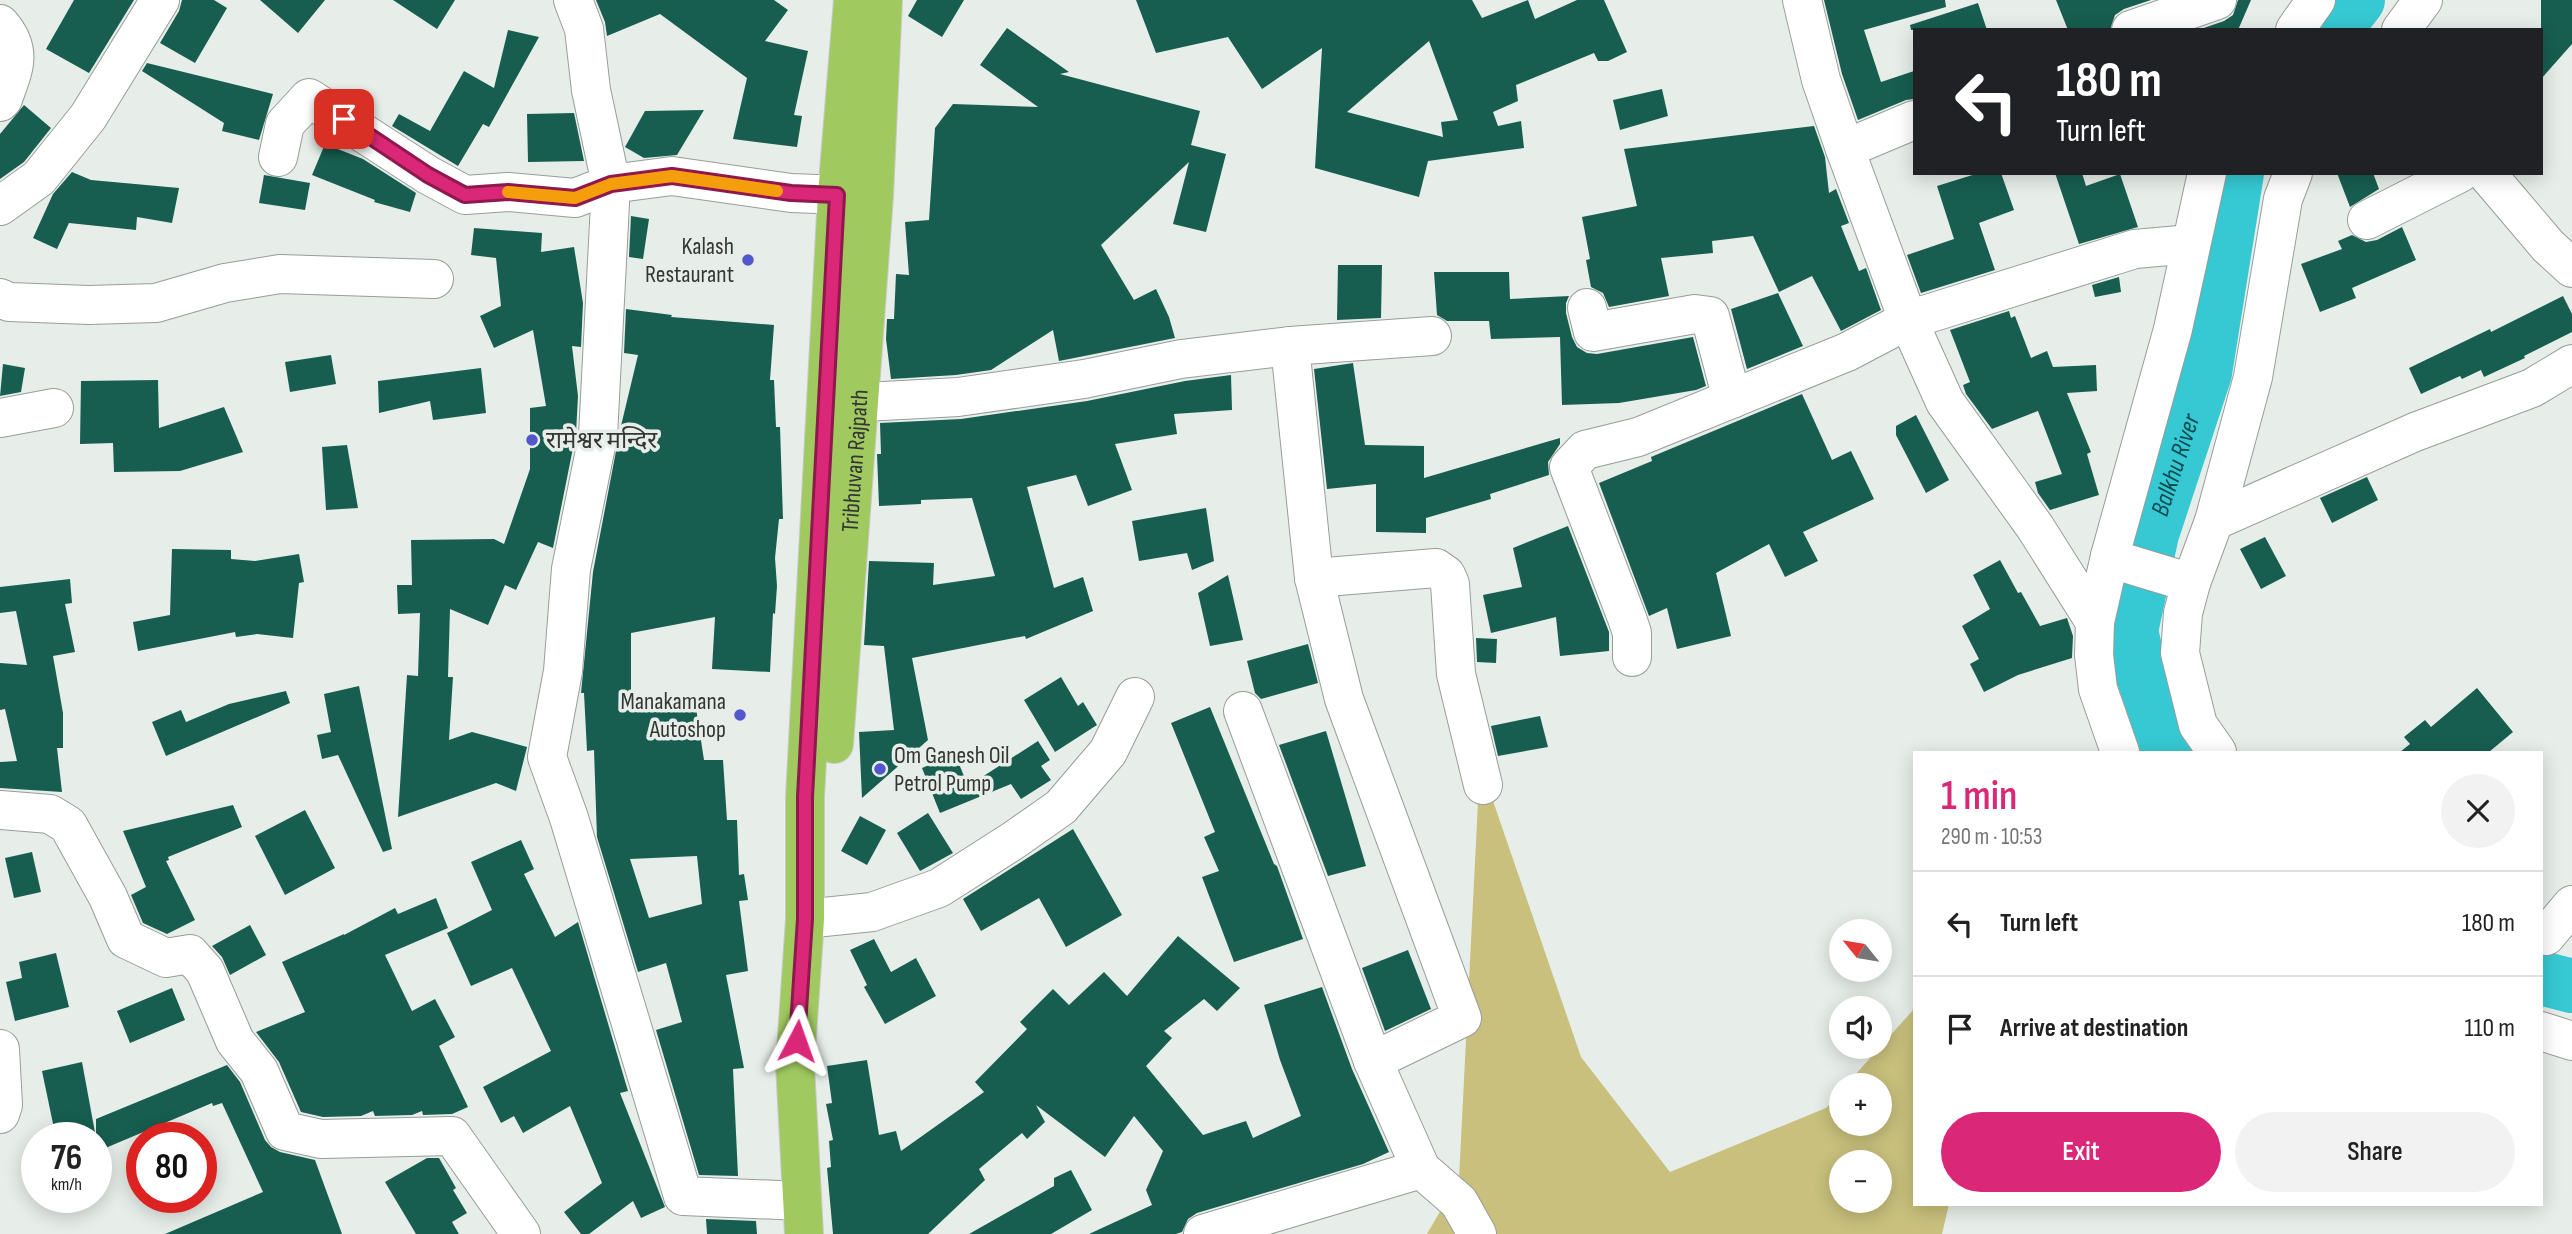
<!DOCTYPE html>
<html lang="en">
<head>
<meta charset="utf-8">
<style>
  :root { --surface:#fff; --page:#f2f2f2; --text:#222; --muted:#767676; --line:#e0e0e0; --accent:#db2777 }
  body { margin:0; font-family:"Sofia Sans Condensed","Noto Sans Devanagari",sans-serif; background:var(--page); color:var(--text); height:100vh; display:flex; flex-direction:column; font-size:26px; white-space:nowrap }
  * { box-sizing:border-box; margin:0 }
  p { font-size:23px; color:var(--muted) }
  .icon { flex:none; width:38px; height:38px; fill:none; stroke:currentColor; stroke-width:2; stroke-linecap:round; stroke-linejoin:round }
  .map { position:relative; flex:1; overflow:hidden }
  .sheet { position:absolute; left:1913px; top:751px; width:630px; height:455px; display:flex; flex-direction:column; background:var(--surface); border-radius:0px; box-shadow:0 4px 18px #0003 }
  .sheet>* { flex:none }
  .hud { position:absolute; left:1913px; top:28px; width:630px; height:147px; border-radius:0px; box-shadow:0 4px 18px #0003; background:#202124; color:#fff; overflow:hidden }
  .needle { width:46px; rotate:300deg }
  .tools { position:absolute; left:1829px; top:919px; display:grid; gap:14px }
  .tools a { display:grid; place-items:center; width:63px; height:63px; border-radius:50%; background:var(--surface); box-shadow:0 4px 18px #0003; font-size:35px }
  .speed { position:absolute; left:21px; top:1122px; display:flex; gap:14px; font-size:35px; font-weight:700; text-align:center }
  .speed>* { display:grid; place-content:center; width:91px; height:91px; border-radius:50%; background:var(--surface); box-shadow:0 4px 18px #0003; line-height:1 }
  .speed small { font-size:18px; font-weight:400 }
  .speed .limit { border:10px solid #d22; background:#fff; color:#111 }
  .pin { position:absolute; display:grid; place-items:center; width:60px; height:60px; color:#fff; margin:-30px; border-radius:14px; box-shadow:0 4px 10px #0006 }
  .me { position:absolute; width:77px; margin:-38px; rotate:4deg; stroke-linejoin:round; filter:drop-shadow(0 0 5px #0008) }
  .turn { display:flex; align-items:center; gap:24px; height:147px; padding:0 28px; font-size:32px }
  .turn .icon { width:91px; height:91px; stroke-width:2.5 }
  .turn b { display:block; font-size:49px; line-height:60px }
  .round { display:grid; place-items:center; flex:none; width:74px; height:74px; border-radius:37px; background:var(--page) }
  .headline { display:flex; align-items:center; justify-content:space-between; height:119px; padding:0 28px }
  h1 { font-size:42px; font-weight:600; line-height:52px; color:var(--accent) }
  .cta { display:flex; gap:14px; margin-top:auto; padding:14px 28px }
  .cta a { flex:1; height:80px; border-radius:42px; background:var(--accent); color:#fff; font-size:28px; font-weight:600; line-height:80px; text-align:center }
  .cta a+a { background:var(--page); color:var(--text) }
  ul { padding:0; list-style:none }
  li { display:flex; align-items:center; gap:21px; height:105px; padding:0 28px; border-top:2px solid var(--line) }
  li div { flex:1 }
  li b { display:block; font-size:26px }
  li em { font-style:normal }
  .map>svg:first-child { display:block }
  .green { fill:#c8c07c; fill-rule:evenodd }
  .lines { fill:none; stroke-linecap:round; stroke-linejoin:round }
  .river { stroke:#36c9d3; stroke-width:54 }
  .building { fill:#175e50; fill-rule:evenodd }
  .minor-casing { stroke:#979d98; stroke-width:40 }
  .highway-casing { stroke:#cacbca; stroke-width:40 }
  .minor { stroke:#fff; stroke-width:38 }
  .highway { stroke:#a0ca60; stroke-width:38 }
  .route-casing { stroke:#8e194d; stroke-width:18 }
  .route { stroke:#db2777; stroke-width:12 }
  .slow { stroke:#f59e0b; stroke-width:12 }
  .poi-dot { fill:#5357ce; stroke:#e7eee9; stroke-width:2.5 }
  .labels { text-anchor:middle; stroke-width:7; stroke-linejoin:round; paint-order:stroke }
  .poi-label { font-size:24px; fill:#343634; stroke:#e7eee9; text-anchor:end }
  .street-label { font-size:24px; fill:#343634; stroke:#e7eee9 }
  .water-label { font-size:26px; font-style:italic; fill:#0b4b4f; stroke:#e7eee9 }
</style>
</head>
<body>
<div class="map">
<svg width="2572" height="1234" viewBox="0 0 2572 1234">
  <rect width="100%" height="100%" fill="#e7eee9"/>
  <path class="green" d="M1480,763L1581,1057L1670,1172L1826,1108L1841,1091V1124H1880V1085H1846L1914,1009V1204H1949L1942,1234H1427L1459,1179ZM1841,1162H1880V1200H1841Z"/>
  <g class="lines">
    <g class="river">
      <path d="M2335,30L2358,0"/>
      <path id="s1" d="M2169,752L2138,661L2131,631L2152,534L2205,373L2237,173"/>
      <path d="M2541,978L2572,986"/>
    </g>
  </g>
  <g class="building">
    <path d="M74,0H134L89,73L46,49Z"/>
    <path d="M182,0H214L227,8L195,63L160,43L179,11Z"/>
    <path d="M260,0H325L298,33Z"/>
    <path d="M393,0H455L437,29Z"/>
    <path d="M596,0H774L788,10L765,41L808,51L794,115L802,116L797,147L733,139L747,78L660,14L607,36L605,22Z"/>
    <path d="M917,0H964L942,37L908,16Z"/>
    <path d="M1136,0H1472L1482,18L1528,0L1535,19L1577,0H1604L1627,52L1608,61H1598L1594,53L1516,85L1518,101L1493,112L1498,126L1521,121L1524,148L1428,161L1419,197L1315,168L1322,48L1262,89L1228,37L1156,53ZM1429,41L1458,120L1441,122L1443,137L1347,112Z"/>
    <path d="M1824,0H1945L1946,7L1864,30L1881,82L1914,71V99L1906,100L1858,120L1842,74Z"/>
    <path d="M2056,0H2151L2124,9L2115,15L2110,30H2068Z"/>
    <path d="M2238,0H2251L2238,30H2198L2224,21L2233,15Z"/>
    <path d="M2541,0H2572V44L2541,79Z"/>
    <path d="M1978,3L1987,30H1911L1910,25Z"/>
    <path d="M1007,28L1069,72L1060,74L1200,111L1191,145L1226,154L1206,232L1173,224L1189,162L1101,245L1134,300L1156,289L1169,317L1175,338L1059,361L1053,330L991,370L956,375L891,379L886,339L887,319H894L896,274L909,275L905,222L929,220L935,128L953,104L1038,107L980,65Z"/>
    <path d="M508,30L539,37L489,127L483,124L458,166L392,126L399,114L430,131L464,71L494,88Z"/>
    <path d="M147,63L273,94L259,140L222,131L224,123L142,71Z"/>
    <path d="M1662,89L1668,116L1620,130L1613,100Z"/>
    <path d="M24,105L51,128L24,162L0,179V134Z"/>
    <path d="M704,110L677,155L644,158L625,147L645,111Z"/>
    <path d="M574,113L584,161L528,162L527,114Z"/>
    <path d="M1814,126L1825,157L1829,193L1836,189L1849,223L1841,226L1859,271L1866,268L1881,310L1841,331L1812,276L1779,292L1753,236L1712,241L1713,253L1661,258L1669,296L1609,307L1603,293L1591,287L1586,260L1590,259L1582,217L1637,206L1624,149Z"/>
    <path d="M325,144L363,159L416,193L410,212L374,202L375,200L312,175Z"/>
    <path d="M72,172L91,180L179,188L172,223L137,217L136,230L69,223L57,249L33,238L53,194Z"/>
    <path d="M1979,173H2001L2014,210L1979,223L1995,270L1921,293L1907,255L1954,239L1937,186Z"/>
    <path d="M2055,173H2082L2086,186L2120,174L2138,227L2079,244Z"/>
    <path d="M2337,173H2373L2379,189L2350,207Z"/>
    <path d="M264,175L310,183L305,210L259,203Z"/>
    <path d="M631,216L649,219L643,259L629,257Z"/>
    <path d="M2402,227L2416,260L2352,288L2356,298L2320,312L2301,264L2342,249L2338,241L2352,235L2366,242L2377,240Z"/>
    <path d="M474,228L542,233L541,252L574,247L583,303L581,347L572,346L578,396L576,433L553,548L538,542L516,590L505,585L488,625L450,609L448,677H453L449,740L472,732L527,747L516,791L496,783L398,817L407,675L418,676L420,613L398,614L397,585H412L411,540L494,539L504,544L530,469V408L546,406L533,330L494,348L480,316L501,306L496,258L471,255Z"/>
    <path d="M1338,265H1382L1381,318L1337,320Z"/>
    <path d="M1434,272H1509L1510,299L1569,296L1566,303V313L1572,337L1577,347L1587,353L1597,354L1693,337L1706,386L1696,390L1619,403L1562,405L1560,337L1491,339L1489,321H1447L1437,315Z"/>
    <path d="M2119,277L2121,292L2095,297L2092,285Z"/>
    <path d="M1778,293L1803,346L1747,369L1731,309Z"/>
    <path d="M2563,296L2572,314V332L2524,356L2525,358L2484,377L2481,370L2462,379L2460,376L2421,394L2409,368L2490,329L2491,332Z"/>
    <path d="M626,309L672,315L671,317L774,325L770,380H774L776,427H780L783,519H779L775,558L777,586L775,614L773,613L770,672L712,669L715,617L631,633V705L694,695L704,760H723L727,820H737L739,875L744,874L748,900L739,901L748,971L726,975L744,1068L733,1069L738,1176L699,1175L656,1030L682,1022L666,963L638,972L597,837L594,750L587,751L584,693H581L593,572L620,430L638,355L624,353ZM697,856L702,904L649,918L630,859Z"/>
    <path d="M2009,311L2011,318L2015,316L2031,358L2047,351L2053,367L2096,365L2097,391L2067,393L2091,452L2087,454L2099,495L2050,510L2038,493L2035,482L2062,474L2038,411L1992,429L1966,394L1963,385L1970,382L1950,330Z"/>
    <path d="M331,355L336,384L290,392L285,362Z"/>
    <path d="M1353,363L1365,445L1424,446V478L1560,438V444L1548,462L1549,475L1490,494L1491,499L1426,518V533L1376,532V484L1327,489L1314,369Z"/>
    <path d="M3,364L25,368L21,392L0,396Z"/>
    <path d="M481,368L486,413L433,420L430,401L379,413L378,381Z"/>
    <path d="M1231,375L1232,410L1174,414L1177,434L1115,444L1132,490L1088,506L1076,475L1027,487L1054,588L1083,577L1093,611L1026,639L1025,636L912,658L928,740L862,798L859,732L894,730L884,646L864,645L869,561L934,563L933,585L995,576L972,498L921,500V504L879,506L877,454H881L880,423L961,419L1087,401L1185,381Z"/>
    <path d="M158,380L159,428L224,407L243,452L180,471L114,472L113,443L80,444L81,381Z"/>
    <path d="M1802,394L1832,460L1851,451L1874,499L1803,532L1818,561L1785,577L1769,544L1716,573L1731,636L1677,649L1667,608L1649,616L1599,483L1652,461L1651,457Z"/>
    <path d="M1916,415L1949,480L1926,493L1896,435V426Z"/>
    <path d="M347,445L358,508L326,510L322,447Z"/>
    <path d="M2367,477L2378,500L2332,523L2320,498Z"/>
    <path d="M1206,508L1214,561L1192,570L1187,553L1139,561L1132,521Z"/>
    <path d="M1568,526L1609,632V651L1560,656L1556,617L1491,633L1483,595L1522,587L1513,548Z"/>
    <path d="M2265,537L2286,576L2261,589L2240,549Z"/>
    <path d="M172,549L231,550V559L255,561L299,554L304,582L299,583L293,638L257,634L236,637L235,632L138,651L133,622L170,615Z"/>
    <path d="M2000,560L2018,593L2021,592L2040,626L2067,618L2073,636L2072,658L2018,675L1984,692L1970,664L1979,659L1962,626L1990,609L1973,575Z"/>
    <path d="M1228,575L1243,640L1210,646L1198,593Z"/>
    <path d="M70,579L72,603L65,604L75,652L53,656L63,713V748H57L62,792L0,788V762L17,761L5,709L0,710V663L27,665L16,611L0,613V587Z"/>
    <path d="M1476,638L1497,639L1496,663L1477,662Z"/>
    <path d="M1308,644L1318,683L1261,699L1255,693L1247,661Z"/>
    <path d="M1061,677L1078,706L1083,702L1097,725L1055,752L1024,700Z"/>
    <path d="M359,686L392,849L383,852L338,755L322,759L317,735L331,732L324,694Z"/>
    <path d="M2477,688L2513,732L2489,752H2400L2410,744L2404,737L2425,720L2431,727Z"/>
    <path d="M286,691L290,703L166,756L152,722L181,710L186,722L229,704Z"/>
    <path d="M1210,707L1274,864L1277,866L1303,939L1234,962L1202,877L1219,871L1204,837L1215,832L1171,723Z"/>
    <path d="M1540,716L1548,747L1498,756L1491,726Z"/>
    <path d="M1326,731L1366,866L1328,876L1279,745Z"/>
    <path d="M1038,741L1050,760L1041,766L1051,780L1021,799L1011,784L940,813L922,768L955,754L968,786Z"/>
    <path d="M233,805L242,827L168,857L169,860L166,861L195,920L167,934L143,923L131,895L146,887L123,831Z"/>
    <path d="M305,810L335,868L285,895L255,836Z"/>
    <path d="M928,813L953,853L920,871L897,833Z"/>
    <path d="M860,816L886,830L867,865L841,851Z"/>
    <path d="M1073,829L1122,915L1066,947L1039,898L981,931L963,899Z"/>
    <path d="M521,840L534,869L524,874L555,937L578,922L628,1091L620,1093L665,1207L641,1218L633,1201L589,1234H581L564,1212L602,1183L570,1106L523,1133L514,1116L501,1123L483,1087L551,1051L512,968L471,986L447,933L492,910L471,862Z"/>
    <path d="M32,852L41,892L14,898L5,858Z"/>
    <path d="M436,898L448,928L385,955L412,1011L435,999L455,1037L439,1046L468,1107L452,1114L423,1115L422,1111L412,1115L375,1116L373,1111L361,1116L323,1117L301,1112L279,1062L256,1032L305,1012L282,962L344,934V935L395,908L398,914Z"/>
    <path d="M250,925L266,955L230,975L222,957L212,946Z"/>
    <path d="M1178,936L1240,988L1217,1011L1204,999L1164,1031L1172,1038L1146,1066L1203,1135L1246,1121L1253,1138L1301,1116L1280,1060L1264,1005L1322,987L1352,1069L1389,1152L1363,1164L1197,1213L1188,1219L1182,1232L1176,1234H1089L1152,1205L1146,1190L1163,1151L1134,1116L1105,1157L1036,1105L1045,1122L1027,1139L1022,1133L979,1169L985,1180L928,1234H833L827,1168L831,1167L829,1141L833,1140L826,1104L832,1103L827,1066L867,1060L879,1135L896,1131L901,1151L984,1092L975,1082L1027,1029L1020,1022L1053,989L1069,1005L1104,972L1127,996Z"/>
    <path d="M874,939L891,972L916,958L936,996L885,1024L864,987L867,985L850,950Z"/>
    <path d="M1408,950L1431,1009L1385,1031L1362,968Z"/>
    <path d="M56,953L69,1007L15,1021L6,982L22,978L19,962Z"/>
    <path d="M172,988L185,1020L130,1043L117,1011Z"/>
    <path d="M82,1062L96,1138H56L42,1071Z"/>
    <path d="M227,1065L240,1082L265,1140L271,1147L280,1152L315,1160L342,1234H165L263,1192L222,1103L213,1106L212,1103L96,1152V1119Z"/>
    <path d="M427,1158H439L456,1188L453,1190L467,1213L452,1222L459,1234H416L385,1182Z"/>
    <path d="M1071,1170L1092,1210L1051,1234H969L1054,1186V1178Z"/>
    <path d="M706,1219L756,1221L757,1234H707Z"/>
  </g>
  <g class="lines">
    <g class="minor-casing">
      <g id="minor">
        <path d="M573,0L584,29L591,90L611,184L598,436L571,569L563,671L547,757L569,818L683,1196L801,1201"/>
        <path d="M1802,0L1821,80L1845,149L1908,320L1945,402L2035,527L2095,622L2094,655L2098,689L2120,752"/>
        <path d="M0,24C24,51 13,70 3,99L0,102"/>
        <path d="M2131,30L2217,0"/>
        <path d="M2295,30L2316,0"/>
        <path d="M2401,30L2423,0"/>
        <path d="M1845,149L1914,120"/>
        <path d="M278,157L285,124L309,98L428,175L465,195L508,192L575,198L611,184L672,176L791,193L870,196"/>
        <path d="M2486,173L2548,246L2572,268"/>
        <path d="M0,206L39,178L88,117L160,0"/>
        <path d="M2367,220L2460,173"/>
        <path d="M0,298L9,302L89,305L156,303L225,283L280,274L434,279"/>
        <path d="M1587,308L1593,332L1695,314L1710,316L1732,399"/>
        <path d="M1432,336L1290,346L1314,578L1436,568L1446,575L1450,584L1456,674L1483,785"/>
        <path d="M827,404L958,397L1084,379L1181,359L1290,346"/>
        <path d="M0,418L54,408"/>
        <path d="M2214,521L2253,377L2283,199L2293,173"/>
        <path d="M2110,556L2173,329L2207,173"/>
        <path d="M1314,578L1344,699L1462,1018L1373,1061"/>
        <path d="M2191,583L2183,613L2180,653L2198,725L2217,752"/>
        <path d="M2095,622L2110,556L2125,563L2191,583L2214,521L2415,432L2532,388L2572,364"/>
        <path d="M1632,657V633L1627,618L1569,467L1585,450L1638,437L1847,352L1908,320L2135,249L2191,244"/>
        <path d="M1243,711L1373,1061L1421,1169L1459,1202L1477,1234"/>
        <path d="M0,810L50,814L68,825L108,897L126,939L166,958L190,954L205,971L235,1041L259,1071L285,1131L321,1139L452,1136L521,1234"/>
        <path d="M805,919L872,912L939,888L1014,840L1061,807L1108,752L1135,697"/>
        <path d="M2546,936L2572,905"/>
        <path d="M2541,1031L2572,1041"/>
        <path d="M0,1049L3,1105L0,1114"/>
        <path d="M1203,1234L1421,1169"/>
      </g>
    </g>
    <g class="highway-casing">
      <g id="highway">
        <path id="s2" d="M834,744L874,196L883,0"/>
        <path d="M804,1234L795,1065L805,919V797L837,195L853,0"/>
      </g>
    </g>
    <use href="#minor" class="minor"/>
    <use href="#highway" class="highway"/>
  </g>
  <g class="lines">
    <g class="route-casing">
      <path id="route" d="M344,119L428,175L465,195L508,192L575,198L611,184L672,176L791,193L837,195L805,797V919L797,1041"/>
    </g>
    <use href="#route" class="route"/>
    <path class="slow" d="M508,192L575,198L611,184L672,176L777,191"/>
  </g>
  <g class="poi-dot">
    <circle cx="748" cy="260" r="7"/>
    <circle cx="532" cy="440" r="7"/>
    <circle cx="740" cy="715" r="7"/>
    <circle cx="880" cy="769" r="7"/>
  </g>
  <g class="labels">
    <g class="poi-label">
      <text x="734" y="254">Kalash<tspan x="734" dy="28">Restaurant</tspan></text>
      <text x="546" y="448" text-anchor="start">रामेश्वर मन्दिर</text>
      <text x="726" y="709">Manakamana<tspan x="726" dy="28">Autoshop</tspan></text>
      <text x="894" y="763" text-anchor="start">Om Ganesh Oil<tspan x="894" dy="28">Petrol Pump</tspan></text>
    </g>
    <g class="street-label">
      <text dy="8" stroke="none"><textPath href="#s2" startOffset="284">Tribhuvan Rajpath</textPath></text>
    </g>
    <g class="water-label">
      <text dy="9" stroke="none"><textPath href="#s1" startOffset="299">Balkhu River</textPath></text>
    </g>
  </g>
</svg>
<div class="tools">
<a><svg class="needle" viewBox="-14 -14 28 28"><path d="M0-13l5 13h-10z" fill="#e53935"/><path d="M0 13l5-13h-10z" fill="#767676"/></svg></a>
<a><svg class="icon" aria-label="sound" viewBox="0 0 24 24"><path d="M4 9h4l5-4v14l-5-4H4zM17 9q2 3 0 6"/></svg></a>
<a>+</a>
<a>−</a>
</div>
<div class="speed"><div>76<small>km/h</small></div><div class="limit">80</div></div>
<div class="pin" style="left:344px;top:119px;background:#d93025"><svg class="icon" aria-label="arrive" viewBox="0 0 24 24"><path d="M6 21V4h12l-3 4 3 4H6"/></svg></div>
<svg class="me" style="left:797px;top:1041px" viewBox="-20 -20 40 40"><path d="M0-17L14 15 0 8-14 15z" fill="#db2777" stroke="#fff" stroke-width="4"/></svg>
<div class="hud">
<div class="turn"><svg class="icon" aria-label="left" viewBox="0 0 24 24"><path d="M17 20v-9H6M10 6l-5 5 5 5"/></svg><div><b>180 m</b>Turn left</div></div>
</div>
<section class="sheet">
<div class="headline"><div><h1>1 min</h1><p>290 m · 10:53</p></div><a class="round"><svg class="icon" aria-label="close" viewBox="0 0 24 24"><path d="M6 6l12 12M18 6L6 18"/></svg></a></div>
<ul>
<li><svg class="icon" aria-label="left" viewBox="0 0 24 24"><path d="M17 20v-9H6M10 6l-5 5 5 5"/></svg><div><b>Turn left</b></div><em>180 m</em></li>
<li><svg class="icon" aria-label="arrive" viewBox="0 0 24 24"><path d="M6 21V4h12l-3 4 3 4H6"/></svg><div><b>Arrive at destination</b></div><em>110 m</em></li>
</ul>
<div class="cta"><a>Exit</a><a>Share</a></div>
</section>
</div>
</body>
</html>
